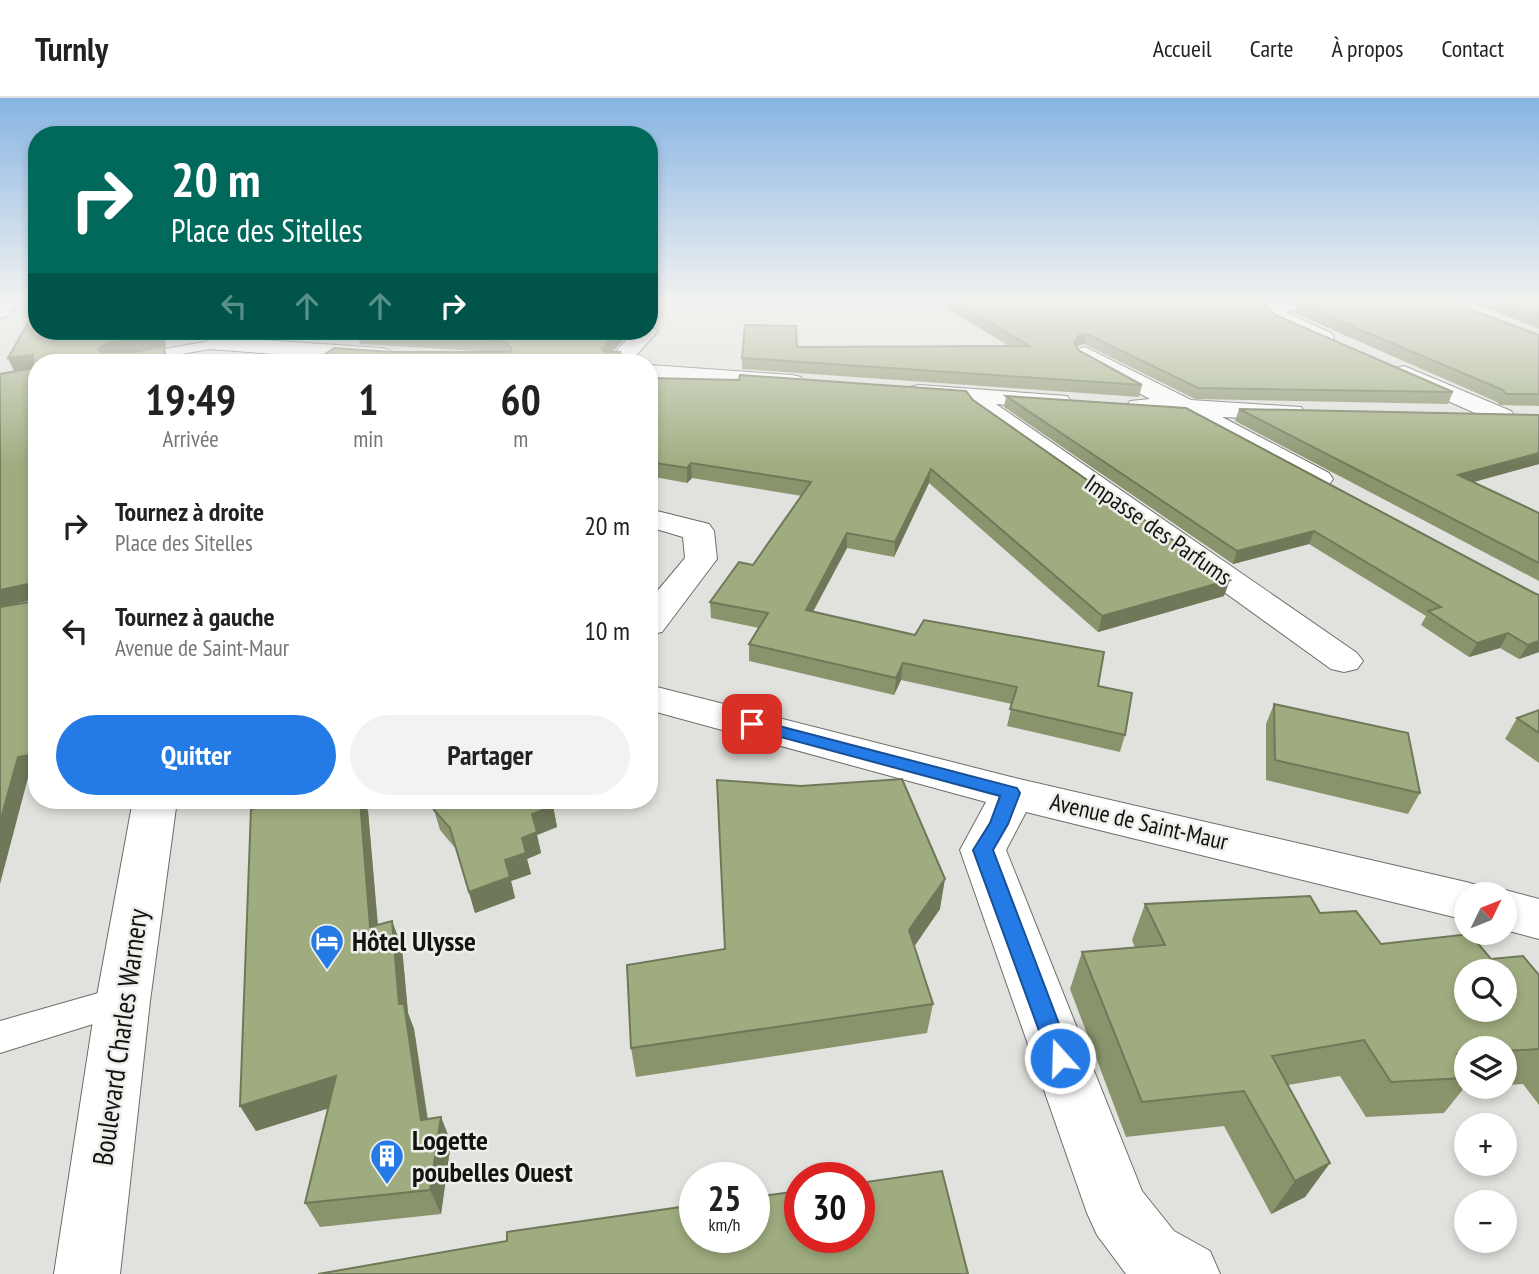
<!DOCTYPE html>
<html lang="fr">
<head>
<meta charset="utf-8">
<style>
  :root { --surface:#fff; --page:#f2f2f2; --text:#222; --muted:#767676; --line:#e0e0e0; --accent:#257be5 }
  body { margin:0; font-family:"PT Sans Narrow",sans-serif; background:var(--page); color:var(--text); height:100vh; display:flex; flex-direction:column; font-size:26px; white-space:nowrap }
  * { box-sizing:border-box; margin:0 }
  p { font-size:23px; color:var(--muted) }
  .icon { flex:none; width:38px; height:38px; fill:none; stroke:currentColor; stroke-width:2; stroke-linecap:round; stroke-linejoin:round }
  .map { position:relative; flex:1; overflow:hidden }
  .drawer { position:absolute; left:28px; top:256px; width:630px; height:455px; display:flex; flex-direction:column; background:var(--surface); border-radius:28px; box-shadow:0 4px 10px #0003 }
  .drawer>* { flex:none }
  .hud { position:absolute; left:28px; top:28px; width:630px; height:214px; border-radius:28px; box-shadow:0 4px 10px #0003; background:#00695c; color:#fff; overflow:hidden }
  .needle { width:46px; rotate:47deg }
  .tools { position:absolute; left:1454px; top:784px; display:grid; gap:14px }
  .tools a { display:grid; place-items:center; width:63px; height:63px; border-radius:50%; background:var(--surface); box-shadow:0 4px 10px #0003; font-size:35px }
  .speed { position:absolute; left:679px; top:1064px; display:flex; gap:14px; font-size:35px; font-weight:700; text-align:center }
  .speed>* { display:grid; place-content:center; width:91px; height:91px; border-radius:50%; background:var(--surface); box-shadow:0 4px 10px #0003; line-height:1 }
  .speed small { font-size:18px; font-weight:400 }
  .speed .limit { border:10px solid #d22; background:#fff; color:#111 }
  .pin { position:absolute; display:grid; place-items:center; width:60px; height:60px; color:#fff; margin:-30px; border-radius:14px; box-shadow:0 4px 10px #0006 }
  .me { position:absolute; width:77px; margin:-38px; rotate:340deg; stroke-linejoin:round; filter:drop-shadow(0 0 5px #0008) }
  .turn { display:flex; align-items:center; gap:24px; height:147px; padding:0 28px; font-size:32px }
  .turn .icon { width:91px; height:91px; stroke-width:2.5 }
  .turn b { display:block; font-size:49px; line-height:60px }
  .lanes { display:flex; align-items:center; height:66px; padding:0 28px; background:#0003; justify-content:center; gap:35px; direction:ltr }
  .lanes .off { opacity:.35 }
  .eta { display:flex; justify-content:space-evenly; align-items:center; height:119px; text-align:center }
  .eta b { font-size:42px; font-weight:600; line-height:49px }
  .primary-button { display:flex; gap:14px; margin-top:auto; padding:14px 28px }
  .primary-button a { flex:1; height:80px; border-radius:42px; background:var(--accent); color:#fff; font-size:28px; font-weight:600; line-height:80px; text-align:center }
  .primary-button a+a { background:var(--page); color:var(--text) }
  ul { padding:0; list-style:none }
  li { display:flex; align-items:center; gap:21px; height:105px; padding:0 28px }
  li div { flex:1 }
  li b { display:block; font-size:26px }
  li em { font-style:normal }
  header { display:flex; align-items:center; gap:42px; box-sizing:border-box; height:98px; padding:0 35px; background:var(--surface); border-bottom:2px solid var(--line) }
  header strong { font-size:33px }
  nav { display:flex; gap:38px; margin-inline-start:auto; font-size:24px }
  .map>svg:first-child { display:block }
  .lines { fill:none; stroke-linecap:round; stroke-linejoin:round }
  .service-casing { stroke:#6c6e69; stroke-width:2 }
  .minor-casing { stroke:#6c6e69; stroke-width:2 }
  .service { fill:#fff; fill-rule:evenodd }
  .minor { fill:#fff; fill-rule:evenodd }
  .wall { fill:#89946d }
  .shaded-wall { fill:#6f7859 }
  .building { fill:#9fac7f; stroke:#6f7859; stroke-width:2; fill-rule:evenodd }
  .route { fill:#257be5; stroke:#185095; stroke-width:2 }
  .labels { text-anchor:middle; stroke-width:5; stroke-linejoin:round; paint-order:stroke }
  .street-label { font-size:24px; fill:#131412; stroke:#eeefeb }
  .near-poi-label { font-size:28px; font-weight:bold; fill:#131412; stroke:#eeefeb; text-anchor:start }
  .near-street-label { font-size:28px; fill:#131412; stroke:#eeefeb }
</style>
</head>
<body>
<header>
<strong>Turnly</strong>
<nav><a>Accueil</a><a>Carte</a><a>À propos</a><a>Contact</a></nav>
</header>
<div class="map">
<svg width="1539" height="1176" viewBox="0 0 1539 1176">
  <rect width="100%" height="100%" fill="#e1e2dd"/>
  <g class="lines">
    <g class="service-casing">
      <g id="service">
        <path d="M216,242L221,243V249L137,264H106L113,260Z"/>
        <path d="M123,888L135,893L140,903L135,913L0,955V923Z"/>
      </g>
    </g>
    <g class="minor-casing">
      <g id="minor">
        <path d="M0,203H21L7,218L0,220Z"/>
        <path d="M1275,203H1323L1320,207L1285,214L1331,235L1334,240L1331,245L1323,247L1273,225L1261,213Z"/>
        <path d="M649,227L658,233L630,264H606L635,233H649Z"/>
        <path d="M216,239L382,250L390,252L393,257L390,262L382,264L208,251L205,246L208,241Z"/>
        <path d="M1085,249L1191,302L1301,309L1305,314L1301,319L1292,322L1222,319L1329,375L1333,381L1329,387L1319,390L1309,387L1181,317L1130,313L1126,308L1130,303L1150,301L1077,261L1074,256L1077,251Z"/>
        <path d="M649,267L792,277L801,279L804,284L801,289L792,291L649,281Z"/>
        <path d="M1404,268L1511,313L1515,318L1511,323L1502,326L1493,323L1396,280L1392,275L1396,270Z"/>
        <path d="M919,287L1067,298L1071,303L1067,308L1058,311L996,306L1357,555L1363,563L1357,571L1344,574L1331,571L973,313L967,305L910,299L907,294L910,289Z"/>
        <path d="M649,411L709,426L714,433L717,461L662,534L649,537V503L685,460L683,439L649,429Z"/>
        <path d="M649,587L1011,679L1466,784L1483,789L1487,796H1466V822L1026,714L1006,752L1142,1093L1174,1133L1210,1153L1220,1176H1126L1097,1137L1087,1115L960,752L986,704L649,612Z"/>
        <path d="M133,702H177L150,903L120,1176H54L96,903Z"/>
        <path d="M1505,792L1539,801V841L1505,832V796H1493Z"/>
      </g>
    </g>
    <use href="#service" class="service"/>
    <use href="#minor" class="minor"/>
  </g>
  <g class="wall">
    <path d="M935,203H1271L1266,207L1275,217L1453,294L1448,306L1195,301L1084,246L1076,248L1078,252L1142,287L1139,299L742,271V260L797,249L1009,248Z"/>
    <path d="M1468,203H1539V231Z"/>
    <path d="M1297,205L1539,237V308L1500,307L1497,304L1294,215Z"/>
    <path d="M357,233H626L625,240L612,254H620V264H314L392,254H494L360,246Z"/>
    <path d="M649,280L973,302L1224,498L1098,534L929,385L894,459L847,450L813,514L1098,588L1125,637L1120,654L1007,628L1012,606L901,582L894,597L749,563V546L759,530L711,520L710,504L753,467L802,398L692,380L687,385L649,378Z"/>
    <path d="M1006,298L1539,497V554L1519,561L1500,550L1469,559L1421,527L1426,518L1309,446L1233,466L1004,309Z"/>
    <path d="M1239,311L1539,317V366L1473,384L1539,415V483L1235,323Z"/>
    <path d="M1274,606L1420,695L1408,716L1266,682V626Z"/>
    <path d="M1539,612V665L1505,641L1517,620Z"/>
    <path d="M431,702L553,708L557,729L537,737L541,755L527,761L531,776L511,783L515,800L475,815L456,751L440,732Z"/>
    <path d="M368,713L378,827L392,823L402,850L408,915L414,931L428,1021L451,1044L441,1116L320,1129L305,1105L328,1010L256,1033L240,1008Z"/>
    <path d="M1145,806L1320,815L1381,846L1491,861L1539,877V1007L1523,986L1505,987V950H1466V989H1478L1464,990L1444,1015L1366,1019L1340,978L1288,987L1330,1065L1305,1099L1271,1116L1224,1028L1126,1039L1070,891L1082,854L1135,850L1132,842Z"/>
    <path d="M940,811L914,848L933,906L927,935L636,979L631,950Z"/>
  </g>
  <g class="shaded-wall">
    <path d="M161,233H164L166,248L113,257L103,264L98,251L107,245Z"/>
    <path d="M619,233H626L625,240L603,264L602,251Z"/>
    <path d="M1087,236L1084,246L1076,248L1074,244L1078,238Z"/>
    <path d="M164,249L169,264H165Z"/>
    <path d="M33,257L37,270L14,273L8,260Z"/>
    <path d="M1539,355V366L1452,390L1458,377Z"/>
    <path d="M691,365L692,380L687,385V370Z"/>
    <path d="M931,371L929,385L894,459L895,444Z"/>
    <path d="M1314,433L1309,446L1233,466L1237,453Z"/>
    <path d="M847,435V450L805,528L806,512Z"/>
    <path d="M1230,482L1224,498L1098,534L1102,518Z"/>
    <path d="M28,486L37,501L0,509V492Z"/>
    <path d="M1508,535L1500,550L1469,559L1477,545Z"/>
    <path d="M1539,543V554L1519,561L1528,547Z"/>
    <path d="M903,565L901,582L894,597L896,580Z"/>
    <path d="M37,632V675L29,676L0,786V724L18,659Z"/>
    <path d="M360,702H364L368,713L380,855L370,829Z"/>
    <path d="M553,708L557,729L537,737L541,755L527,761L531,776L511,783L515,800L475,815L469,794L505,762L522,740L532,716Z"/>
    <path d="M945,781L940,811L905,862L909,832Z"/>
    <path d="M392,823L402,850L408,915L414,931L431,1047L421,1022L399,906Z"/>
    <path d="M336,978L349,1004L256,1033L240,1008Z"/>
    <path d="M441,1019L451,1044L441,1116L430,1092Z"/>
    <path d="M1330,1065L1305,1099L1271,1116L1295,1083Z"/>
  </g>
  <g class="building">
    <path d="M954,203H1262L1275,217L1453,294L1198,290L1087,236L1078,238L1074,244L1078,252L1142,287L742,260L745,227L796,228L797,249L1029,248Z"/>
    <path d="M1303,203H1448L1539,237V296H1506L1503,292L1297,205Z"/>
    <path d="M1499,203H1539V219Z"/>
    <path d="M37,209V233H161L162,236L107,245L98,251L101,254H132L164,249L165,264H37V632L29,657L18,659L0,724V509L30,504L31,488L28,486L0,492V276L33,270V257L8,260Z"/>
    <path d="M357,233H619L602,251L605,254H620L618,264H314L334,250L392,254H509L512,252L507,245L497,242Z"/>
    <path d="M740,277L966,293L973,302L1230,482L1102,518L931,371L895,444L847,435L806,512L915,537L924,522L1104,554L1098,588L1132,595L1125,637L1010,611L1017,589L903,565L896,580L749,546L768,515L710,504L739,464L753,467L811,384L691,365L687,370L649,364V280L739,282Z"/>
    <path d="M1006,298L1186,310L1534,495L1539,497V543L1528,547L1508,535L1477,545L1428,513L1441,509L1314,433L1237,453Z"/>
    <path d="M1239,311L1539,317V355L1458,377L1539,415V465Z"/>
    <path d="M1274,606L1408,635L1420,695L1275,662Z"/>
    <path d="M1539,612V635L1517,620Z"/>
    <path d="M902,681L945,781L909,832L933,906L631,950L627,867L725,851L717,682L801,688Z"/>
    <path d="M294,702H360L370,829L392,823L399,906H404L421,1022L441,1019L430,1092L305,1105L336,978L240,1008L251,711Z"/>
    <path d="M431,702H550L553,708L532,716L537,734L522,740L526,755L505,762L510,779L469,794L450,730L434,712Z"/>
    <path d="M1310,798L1320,815L1356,813L1381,846L1470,836L1491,861L1523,858L1539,877V951L1505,953V950H1466V956H1457L1466,970V980L1391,984L1364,942L1272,958L1330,1065L1295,1083L1244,993L1142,1004L1082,854L1165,847L1145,806ZM1466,873H1505V912H1466Z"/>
    <path d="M942,1073L968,1176H318L507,1143V1134L695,1107V1139H754V1099L800,1093V1139H859V1085Z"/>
  </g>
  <linearGradient id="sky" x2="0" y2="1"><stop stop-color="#87b4e3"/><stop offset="0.55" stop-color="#f2f2f0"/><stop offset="1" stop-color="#f2f2f0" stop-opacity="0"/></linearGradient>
  <rect width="1539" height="368" fill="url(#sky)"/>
  <path class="route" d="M752,621L1017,690L1020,695L1008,726L993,752L1072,960L1069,967L1060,970L1052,967L1049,960L973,752L990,725L1000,698L747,630L744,626Z"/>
  <defs>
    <g id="hotel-pin" transform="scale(1.75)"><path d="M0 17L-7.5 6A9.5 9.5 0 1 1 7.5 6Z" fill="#257be5" stroke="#eeefeb"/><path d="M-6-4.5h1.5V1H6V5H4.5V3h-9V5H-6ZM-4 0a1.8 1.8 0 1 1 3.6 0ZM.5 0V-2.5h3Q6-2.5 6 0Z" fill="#fff"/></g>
    <g id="building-pin" transform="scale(1.75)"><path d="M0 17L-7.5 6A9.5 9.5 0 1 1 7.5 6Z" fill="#257be5" stroke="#eeefeb"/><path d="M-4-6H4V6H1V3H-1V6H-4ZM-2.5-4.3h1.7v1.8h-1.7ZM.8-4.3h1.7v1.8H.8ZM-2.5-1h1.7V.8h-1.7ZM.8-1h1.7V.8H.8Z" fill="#fff"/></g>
  </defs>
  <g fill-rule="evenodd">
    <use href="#hotel-pin" x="327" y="843"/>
    <use href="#building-pin" x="387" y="1058"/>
  </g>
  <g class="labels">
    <g class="street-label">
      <text transform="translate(1158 432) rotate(35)" y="8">Impasse des Parfums</text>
      <text transform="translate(1139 724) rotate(13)" y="8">Avenue de Saint-Maur</text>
    </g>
    <g class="near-poi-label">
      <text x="352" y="853">Hôtel Ulysse</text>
      <text x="412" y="1052">Logette<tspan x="412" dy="32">poubelles Ouest</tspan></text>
    </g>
    <g class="near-street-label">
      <text transform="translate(120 939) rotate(-82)" y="10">Boulevard Charles Warnery</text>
    </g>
  </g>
</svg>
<div class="tools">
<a><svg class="needle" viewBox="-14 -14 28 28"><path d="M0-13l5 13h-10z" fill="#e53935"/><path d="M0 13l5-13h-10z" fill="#767676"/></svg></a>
<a><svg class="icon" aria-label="search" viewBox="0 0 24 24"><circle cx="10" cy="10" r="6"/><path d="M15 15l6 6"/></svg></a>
<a><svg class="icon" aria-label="layers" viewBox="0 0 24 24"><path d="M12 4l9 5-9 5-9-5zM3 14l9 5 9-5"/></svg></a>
<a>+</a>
<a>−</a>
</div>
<div class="speed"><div>25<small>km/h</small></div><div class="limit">30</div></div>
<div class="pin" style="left:752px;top:626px;background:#d93025"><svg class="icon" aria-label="arrive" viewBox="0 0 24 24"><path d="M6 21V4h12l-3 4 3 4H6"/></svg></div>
<svg class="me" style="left:1060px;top:960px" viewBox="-20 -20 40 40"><circle r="17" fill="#257be5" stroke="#fff" stroke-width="3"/><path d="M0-11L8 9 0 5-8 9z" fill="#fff"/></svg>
<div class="hud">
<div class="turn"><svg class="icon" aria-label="right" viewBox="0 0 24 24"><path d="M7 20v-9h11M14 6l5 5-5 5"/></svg><div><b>20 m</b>Place des Sitelles</div></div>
<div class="lanes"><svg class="icon off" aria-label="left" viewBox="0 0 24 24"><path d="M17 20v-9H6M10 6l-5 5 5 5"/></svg><svg class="icon off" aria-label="ahead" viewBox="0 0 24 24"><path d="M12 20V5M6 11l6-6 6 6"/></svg><svg class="icon off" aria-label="ahead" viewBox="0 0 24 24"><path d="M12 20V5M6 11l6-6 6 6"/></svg><svg class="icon" aria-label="right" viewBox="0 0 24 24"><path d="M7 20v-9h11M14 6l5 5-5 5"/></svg></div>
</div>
<section class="drawer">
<div class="eta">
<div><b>19:49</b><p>Arrivée</p></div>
<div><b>1</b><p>min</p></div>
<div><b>60</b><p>m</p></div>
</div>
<ul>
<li><svg class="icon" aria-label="right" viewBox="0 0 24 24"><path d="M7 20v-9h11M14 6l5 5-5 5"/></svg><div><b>Tournez à droite</b><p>Place des Sitelles</p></div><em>20 m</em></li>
<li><svg class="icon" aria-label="left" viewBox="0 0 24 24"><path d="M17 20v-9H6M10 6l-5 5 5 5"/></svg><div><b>Tournez à gauche</b><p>Avenue de Saint-Maur</p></div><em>10 m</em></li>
</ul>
<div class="primary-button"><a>Quitter</a><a>Partager</a></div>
</section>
</div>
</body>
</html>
